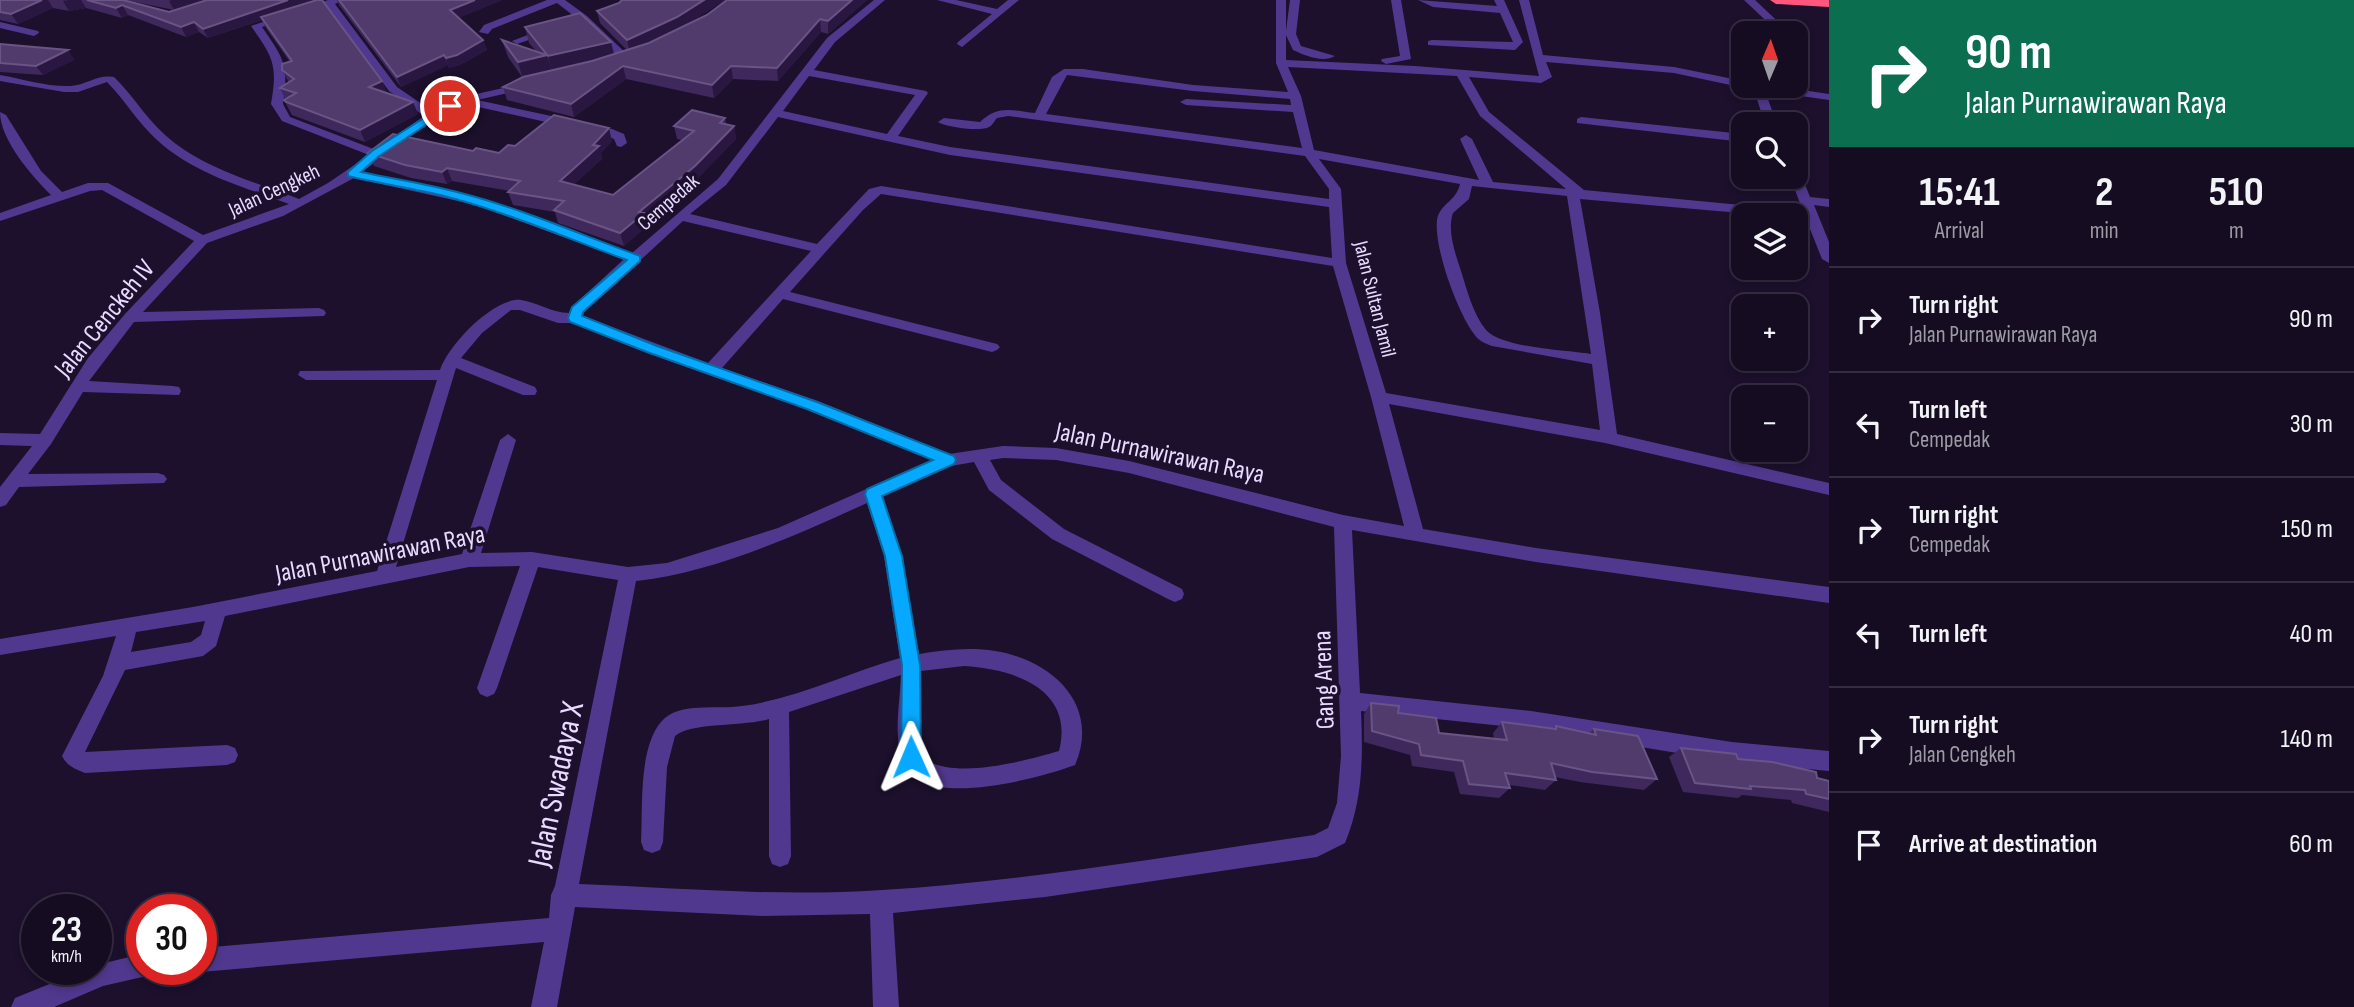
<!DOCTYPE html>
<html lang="en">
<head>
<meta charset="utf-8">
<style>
  :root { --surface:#150c22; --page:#1e152a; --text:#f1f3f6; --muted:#9d9ba5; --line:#342c40 }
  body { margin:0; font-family:"Sofia Sans Condensed",sans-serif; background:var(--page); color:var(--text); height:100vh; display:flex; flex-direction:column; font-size:26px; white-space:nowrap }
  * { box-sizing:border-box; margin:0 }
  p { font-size:23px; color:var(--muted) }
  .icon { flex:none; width:38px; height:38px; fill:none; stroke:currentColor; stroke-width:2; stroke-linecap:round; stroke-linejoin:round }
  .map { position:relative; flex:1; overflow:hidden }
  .panel { display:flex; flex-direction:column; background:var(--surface); width:525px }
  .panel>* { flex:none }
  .banner { background:#0b6e4f; color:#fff; overflow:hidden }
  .needle { width:46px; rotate:2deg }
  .fabs { position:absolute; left:1731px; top:21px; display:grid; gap:14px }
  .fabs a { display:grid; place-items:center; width:77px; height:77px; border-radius:14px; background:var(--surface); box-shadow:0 4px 10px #0003,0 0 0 2px var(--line); font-size:35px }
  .speed { position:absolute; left:21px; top:894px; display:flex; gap:14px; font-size:35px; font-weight:700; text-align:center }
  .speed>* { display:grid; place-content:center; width:91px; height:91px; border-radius:50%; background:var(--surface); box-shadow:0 4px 10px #0003,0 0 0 2px var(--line); line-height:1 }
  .speed small { font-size:18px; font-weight:400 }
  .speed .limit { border:10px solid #d22; background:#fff; color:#111 }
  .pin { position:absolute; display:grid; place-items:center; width:60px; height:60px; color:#fff; margin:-30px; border:4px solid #fff; border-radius:50%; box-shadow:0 2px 7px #0007 }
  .me { position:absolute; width:77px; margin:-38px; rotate:359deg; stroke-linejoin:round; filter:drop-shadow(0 0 5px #0008) }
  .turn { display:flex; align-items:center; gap:24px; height:147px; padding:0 21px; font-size:32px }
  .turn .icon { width:91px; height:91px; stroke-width:2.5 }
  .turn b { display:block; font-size:49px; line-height:60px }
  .eta { display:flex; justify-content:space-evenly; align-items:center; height:119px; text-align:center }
  .eta b { font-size:42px; font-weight:700; line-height:49px }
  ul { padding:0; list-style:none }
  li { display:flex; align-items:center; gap:21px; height:105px; padding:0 21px; border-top:2px solid var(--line) }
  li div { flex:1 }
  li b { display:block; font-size:26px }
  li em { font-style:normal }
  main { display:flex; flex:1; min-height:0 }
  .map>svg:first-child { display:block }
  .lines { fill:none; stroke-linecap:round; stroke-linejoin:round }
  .minor { fill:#51388f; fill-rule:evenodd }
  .highway { fill:#ff567d; fill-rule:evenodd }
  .wall { fill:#3f285b; fill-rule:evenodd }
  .shaded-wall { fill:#291641 }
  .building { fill:#513b6d; stroke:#695484; stroke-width:2 }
  .route { fill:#07a8ff; stroke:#056da6; stroke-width:2 }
  .labels { text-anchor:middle; stroke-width:7; stroke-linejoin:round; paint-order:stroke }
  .far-street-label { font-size:21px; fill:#e8dbff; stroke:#1c102d }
  .street-label { font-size:26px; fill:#e8dbff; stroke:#1c102d }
  .near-street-label { font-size:32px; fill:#e8dbff; stroke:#1c102d }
</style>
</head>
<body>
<main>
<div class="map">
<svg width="1829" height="1007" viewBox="0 0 1829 1007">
  <rect width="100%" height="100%" fill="#1c102d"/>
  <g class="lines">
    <g class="minor">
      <path d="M328,0H343L335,4L397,87L432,111L463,97L526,83L532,86L530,88L477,100L612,129L624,134L627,143L621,147L617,146L614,139L604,135L465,104L426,124L362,172L485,199L632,253L718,179L827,38L874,0H885L835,42L814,70L926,91L928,93L898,136L950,147L1329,199V189L1305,156L1008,116L997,118C994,121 993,125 989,127C981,132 945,127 938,122L944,118L980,122C998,105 1011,110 1035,113L1052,77L1064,69H1083L1193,85L1288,92L1276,63V0H1286V31L1290,0H1300L1296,34L1301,46L1335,56C1323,63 1306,56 1293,50L1286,35V60L1415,66L1539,76L1519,0H1529L1543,55L1674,67L1743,81V86H1774L1829,94V100L1765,91L1777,124H1765L1754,90L1674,73L1546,62L1552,77L1541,83L1469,77L1489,112L1584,190L1803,211L1790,177H1796V173L1802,177L1810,197L1829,199V207L1814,205L1829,242V263L1822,259L1806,219L1796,218V215H1763L1580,199L1600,313L1617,434L1829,483V495L1605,443L1389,404L1423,529L1536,548L1829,587V603L1536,562L1352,530L1360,693L1531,711L1732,742L1829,751V771L1732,762L1531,729L1361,711C1363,757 1363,800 1345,843L1317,857L1045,897L893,913L899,1007H873L870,914L762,916L575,907L557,1007H531L544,942L201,972L195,970H201V948L549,918L551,895L555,886L618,580L538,567L497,688L494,694L487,697L480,694L477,688L520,566L469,567L225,616L216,646L203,656L125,670L85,752L227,745L235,748L238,755L235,762L227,765L85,773C75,769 67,766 62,756L103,676L116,636L0,655V639L193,607L377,571L437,380H306L298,375L300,371L440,370C448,345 494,297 521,300C537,302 552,313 569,313L572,307L624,259L476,205L354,178L283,216L207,243L143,312L319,308L324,310L326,313L324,316L134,322L89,381L173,386L179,387L181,391L179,395L83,392L51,444L28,474L158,473L164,475L167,479L164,483L19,487L6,505L0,507V487L32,446L0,445V433L40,434L88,358L125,314L194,241L102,190L90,191L0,221V213L51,195C32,176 0,140 0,112L6,115L41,171L62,192L88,183H108L203,235L289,204C244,187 194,174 157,140C138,123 125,100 107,82L78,92H64L0,81V75C23,79 47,87 71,86C86,85 98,74 114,77C132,94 145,117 164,134C201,168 253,181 299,199L328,183L369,155L282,121L271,104C278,64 273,58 251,26ZM327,7L389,91L424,116L376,150L290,117L283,104C289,65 284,59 262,27ZM1288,67L1457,76L1480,116L1566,189L1493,182L1472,139L1466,135L1460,139L1479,180L1314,150L1301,96ZM1067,75L1193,91L1290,99L1291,105L1186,99L1180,102L1186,105L1293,112L1302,148L1046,114ZM809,76L915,95L887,134L783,111ZM778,117L950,155L1329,207L1332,258L881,186L869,189L817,244L690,214L726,185ZM1319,159L1460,184C1456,202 1440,203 1437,220C1434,248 1457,311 1474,334C1479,341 1484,343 1492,346L1592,364L1600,430L1386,393L1346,263L1341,189ZM1472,186L1567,196L1591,354C1566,350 1502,348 1486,330C1473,314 1467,290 1461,271C1455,253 1447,230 1453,213L1469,199ZM881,194L1333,266L1371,397L1404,526L1343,515L1129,461L1056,448L1003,446L949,454L818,401L722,368L783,299L992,352L997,350L1000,347L997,344L790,292L863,210ZM683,221L811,251L708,363L583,316L584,312ZM511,310H520L558,323H573L647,353L806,409L932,460L778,528L667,563L628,567L532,552L481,553L516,440L508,434L500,440L462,554L396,567L456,368L523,395H535L537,391L535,387L461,358L482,333ZM1003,458L1056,460L1129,473L1334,527L1341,756L1337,803L1328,828L1314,835C1171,856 1027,881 882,890C781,897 680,888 579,884L636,581C713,573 797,535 867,503L884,556L900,658C848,673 796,699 742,706C718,710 678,701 661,722C638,749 643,809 641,842L644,850L652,853L660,850L663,842L667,767L675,736C692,722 743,727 769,719V856L772,864L780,867L788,864L791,856L789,712L901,675C900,703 892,742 905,767C926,809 1041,778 1075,765C1101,705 1052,660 995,651C970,647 944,650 919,654L902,556L883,496L951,466L974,462L989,490L1052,539L1168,599L1175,602L1182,599L1184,594L1182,589L1064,529L1001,480L990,460ZM205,621L201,635L191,642L131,652L136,632ZM964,666C1014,669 1075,689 1059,751C1024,761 956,780 924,759L921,744V671Z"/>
      <path d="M547,0H565L587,16L631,58V62H623L579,20L557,3L492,29L488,34L479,32L484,25Z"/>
      <path d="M937,0H956L997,9L1008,0H1019L962,47L957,44L958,42L992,14Z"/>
      <path d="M1391,0H1401L1411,59L1386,64L1381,61L1382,59L1400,56Z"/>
      <path d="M1418,0L1497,6L1494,0H1504L1523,42L1515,50L1428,45V41L1432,40L1513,42L1500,13L1433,7Z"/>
      <path d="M1744,0H1755L1790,33H1779Z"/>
      <path d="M0,22L38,31L39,33L34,36L0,28Z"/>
      <path d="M551,26L556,29L555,31L517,44L512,41Z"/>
      <path d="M1581,117L1743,134V142L1577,123V119Z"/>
      <path d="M142,954V970H153L151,975L103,986L54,1007H11L15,998L84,970H96V965Z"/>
    </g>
    <path class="highway" d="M1770,0H1829V7L1776,4Z"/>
  </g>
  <g class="wall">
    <path d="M0,0H322L382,81L387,93L413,102L418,114L365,142L292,115L284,100L285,99L280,88L289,83L282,70L290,62L266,28L262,20L208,38L199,32L186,37L128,15L122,18L86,8L69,11L53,8L18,24L0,20ZM125,0L174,10L169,12Z"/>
    <path d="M337,0H502L458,18L483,40L487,50L460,65L449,68L448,65L401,87L339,5Z"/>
    <path d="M725,0L687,24L867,0L828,34L821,32L778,81L733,79L714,98L626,79L574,117L507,100L503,87L522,77L508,57L502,40L536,51L529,43L525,27L614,54L627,50L600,23L597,11Z"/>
    <path d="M0,44L68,50L74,60L43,75L0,72Z"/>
    <path d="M725,118L726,124L734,126L736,139L697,179L646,222L647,226L624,246L558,223L555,212L513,205L508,192L510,191L452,181L447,184L411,178L374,166L368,153L473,151L499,153L515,146L612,141L601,153L602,159L574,184L613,195L682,140L677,139L674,126Z"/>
    <path d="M1371,703L1398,713L1439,733L1494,739L1493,733L1502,722L1554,728L1556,726L1589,733L1594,729L1657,779L1644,790L1580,782L1555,777L1556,780L1545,790L1509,785L1510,788L1499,798L1460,794L1454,772L1412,766L1410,755L1364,742V714Z"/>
    <path d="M1681,748L1738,759L1829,781V812L1792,803L1791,800L1742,795L1738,798L1683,792L1669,757Z"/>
  </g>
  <g class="shaded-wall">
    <path d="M42,0H48L53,8L18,24L11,14Z"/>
    <path d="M70,0H81L86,8L69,11L63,1Z"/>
    <path d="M172,0H217L174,10L169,1Z"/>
    <path d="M288,0H320L208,38L203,29Z"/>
    <path d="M475,0H502L453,20L450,10Z"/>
    <path d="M704,0H725L679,30L630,53L627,40Z"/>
    <path d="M852,0H867L828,34V21Z"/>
    <path d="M122,5L128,15L122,18L116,8Z"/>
    <path d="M820,19L821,32L778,81L777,68Z"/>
    <path d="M194,22L199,32L186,37L181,27Z"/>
    <path d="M483,40L487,50L460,65L449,68L446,58Z"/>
    <path d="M611,42L615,58L552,72L548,56Z"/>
    <path d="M68,50L74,60L43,75L36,66Z"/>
    <path d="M444,55L448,65L401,87L397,77Z"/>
    <path d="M547,55L552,72L523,79L518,62Z"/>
    <path d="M623,66L626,79L574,117L571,104Z"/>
    <path d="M731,66L733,79L714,98L712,85Z"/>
    <path d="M382,81L387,93L369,87Z"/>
    <path d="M413,102L418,114L365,142L360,130Z"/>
    <path d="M734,126L736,139L697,179L646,222L647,226L624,246L620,233L639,212Z"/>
    <path d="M609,128L612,141L601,153L602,159L564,194L560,181Z"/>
    <path d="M447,168L452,181L447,184L442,172Z"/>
  </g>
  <g class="building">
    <path d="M0,0H42L11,14L0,12Z"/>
    <path d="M87,0H123L169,12L207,0H288L203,29L194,22L181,27L122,5L116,8Z"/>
    <path d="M317,0H322L382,81L369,87L413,102L360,130L286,102L284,100L296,93L280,88L294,79L282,70V64L292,61L261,17Z"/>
    <path d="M339,0H475L450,10L483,40L457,55L446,58L444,55L397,77Z"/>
    <path d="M622,0H704L677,17L627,40L597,11L619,3Z"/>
    <path d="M727,0H852L828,21L820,19L777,68L731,66L712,85L623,66L571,104L503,87L523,77L592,61L649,43L707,15Z"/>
    <path d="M580,13L611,42L548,56L525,27Z"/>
    <path d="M502,40L547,55L518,62Z"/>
    <path d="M0,44L68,50L36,66L0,63Z"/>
    <path d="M692,110L725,118L720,123L734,126L695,166L639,212L644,213L620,233L554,210L564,201L508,192L520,181L447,168L442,172L405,165L368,153L393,134L473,151L476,148L499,153L508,145L515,146L554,115L609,128L593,145L599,146L560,181L613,195L694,131L674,126Z"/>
    <path d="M1371,703L1399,706L1398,713L1436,718L1439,733L1507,740L1502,722L1556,729V726L1596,735L1594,729L1638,736L1657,779L1592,772L1551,763L1556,780L1505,773L1510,788L1469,784L1463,761L1421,755L1419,744L1372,731Z"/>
    <path d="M1681,748L1736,754L1738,759L1772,762L1816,772L1817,778L1829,781V799L1806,794L1805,790L1750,786L1751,789L1695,783Z"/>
  </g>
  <path class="route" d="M446,104L455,106L379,156L361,172C394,179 428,184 461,193C523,209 581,235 640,256V261L583,312L582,316L657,346L817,402L954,456L956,460L954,464L882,496L902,556L920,665L921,757L918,763L911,766L904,763L901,757L902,665L885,556L865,494L867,489L933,460L807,409L647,352L570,322L568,318L572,307L627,260C571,240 517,216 459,200C423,189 384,185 348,176V172L372,151Z"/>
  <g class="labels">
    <g class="far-street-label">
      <text transform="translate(274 190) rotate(-25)" y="7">Jalan Cengkeh</text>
      <text transform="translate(668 202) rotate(-41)" y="7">Cempedak</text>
      <text transform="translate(1375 299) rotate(76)" y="7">Jalan Sultan Jamil</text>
    </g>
    <g class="street-label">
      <text transform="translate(104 318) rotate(-51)" y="9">Jalan Cenckeh IV</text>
      <text transform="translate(1160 452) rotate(12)" y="9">Jalan Purnawirawan Raya</text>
      <text transform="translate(380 553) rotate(-11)" y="9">Jalan Purnawirawan Raya</text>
      <text transform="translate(1323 680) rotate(-92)" y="9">Gang Arena</text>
    </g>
    <g class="near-street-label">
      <text transform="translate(555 784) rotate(-78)" y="11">Jalan Swadaya X</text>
    </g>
  </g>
</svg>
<div class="fabs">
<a><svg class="needle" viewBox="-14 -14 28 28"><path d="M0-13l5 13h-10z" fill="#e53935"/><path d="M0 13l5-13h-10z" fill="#9d9ba5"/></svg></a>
<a><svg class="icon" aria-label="search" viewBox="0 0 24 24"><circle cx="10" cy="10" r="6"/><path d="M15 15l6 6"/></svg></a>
<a><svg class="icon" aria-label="layers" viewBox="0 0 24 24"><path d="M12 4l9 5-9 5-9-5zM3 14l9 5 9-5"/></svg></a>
<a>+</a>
<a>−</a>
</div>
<div class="speed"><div>23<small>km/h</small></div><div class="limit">30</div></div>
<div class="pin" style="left:450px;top:106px;background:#d93025"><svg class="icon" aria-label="arrive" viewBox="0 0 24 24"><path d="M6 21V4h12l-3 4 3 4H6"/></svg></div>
<svg class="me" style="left:911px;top:757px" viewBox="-20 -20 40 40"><path d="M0-17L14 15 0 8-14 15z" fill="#07a8ff" stroke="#fff" stroke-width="4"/></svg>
</div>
<section class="panel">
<div class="banner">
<div class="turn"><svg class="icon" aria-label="right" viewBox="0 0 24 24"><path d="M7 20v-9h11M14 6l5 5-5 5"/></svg><div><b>90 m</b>Jalan Purnawirawan Raya</div></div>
</div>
<div class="eta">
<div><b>15:41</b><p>Arrival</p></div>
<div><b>2</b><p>min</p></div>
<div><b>510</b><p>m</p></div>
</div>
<ul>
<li><svg class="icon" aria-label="right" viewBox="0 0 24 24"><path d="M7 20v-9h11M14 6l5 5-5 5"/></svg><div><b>Turn right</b><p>Jalan Purnawirawan Raya</p></div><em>90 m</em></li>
<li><svg class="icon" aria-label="left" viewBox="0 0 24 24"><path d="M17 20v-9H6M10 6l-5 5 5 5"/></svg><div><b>Turn left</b><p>Cempedak</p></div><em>30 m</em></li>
<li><svg class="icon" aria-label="right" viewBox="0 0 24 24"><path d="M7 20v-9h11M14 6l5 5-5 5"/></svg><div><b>Turn right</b><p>Cempedak</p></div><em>150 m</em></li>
<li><svg class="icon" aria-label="left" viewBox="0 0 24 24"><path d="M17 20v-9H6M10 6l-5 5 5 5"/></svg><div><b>Turn left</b></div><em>40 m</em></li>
<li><svg class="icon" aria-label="right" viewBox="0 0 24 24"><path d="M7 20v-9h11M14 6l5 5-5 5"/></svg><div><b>Turn right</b><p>Jalan Cengkeh</p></div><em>140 m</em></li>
<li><svg class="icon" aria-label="arrive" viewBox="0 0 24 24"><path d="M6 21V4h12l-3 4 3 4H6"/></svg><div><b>Arrive at destination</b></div><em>60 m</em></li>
</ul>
</section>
</main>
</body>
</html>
